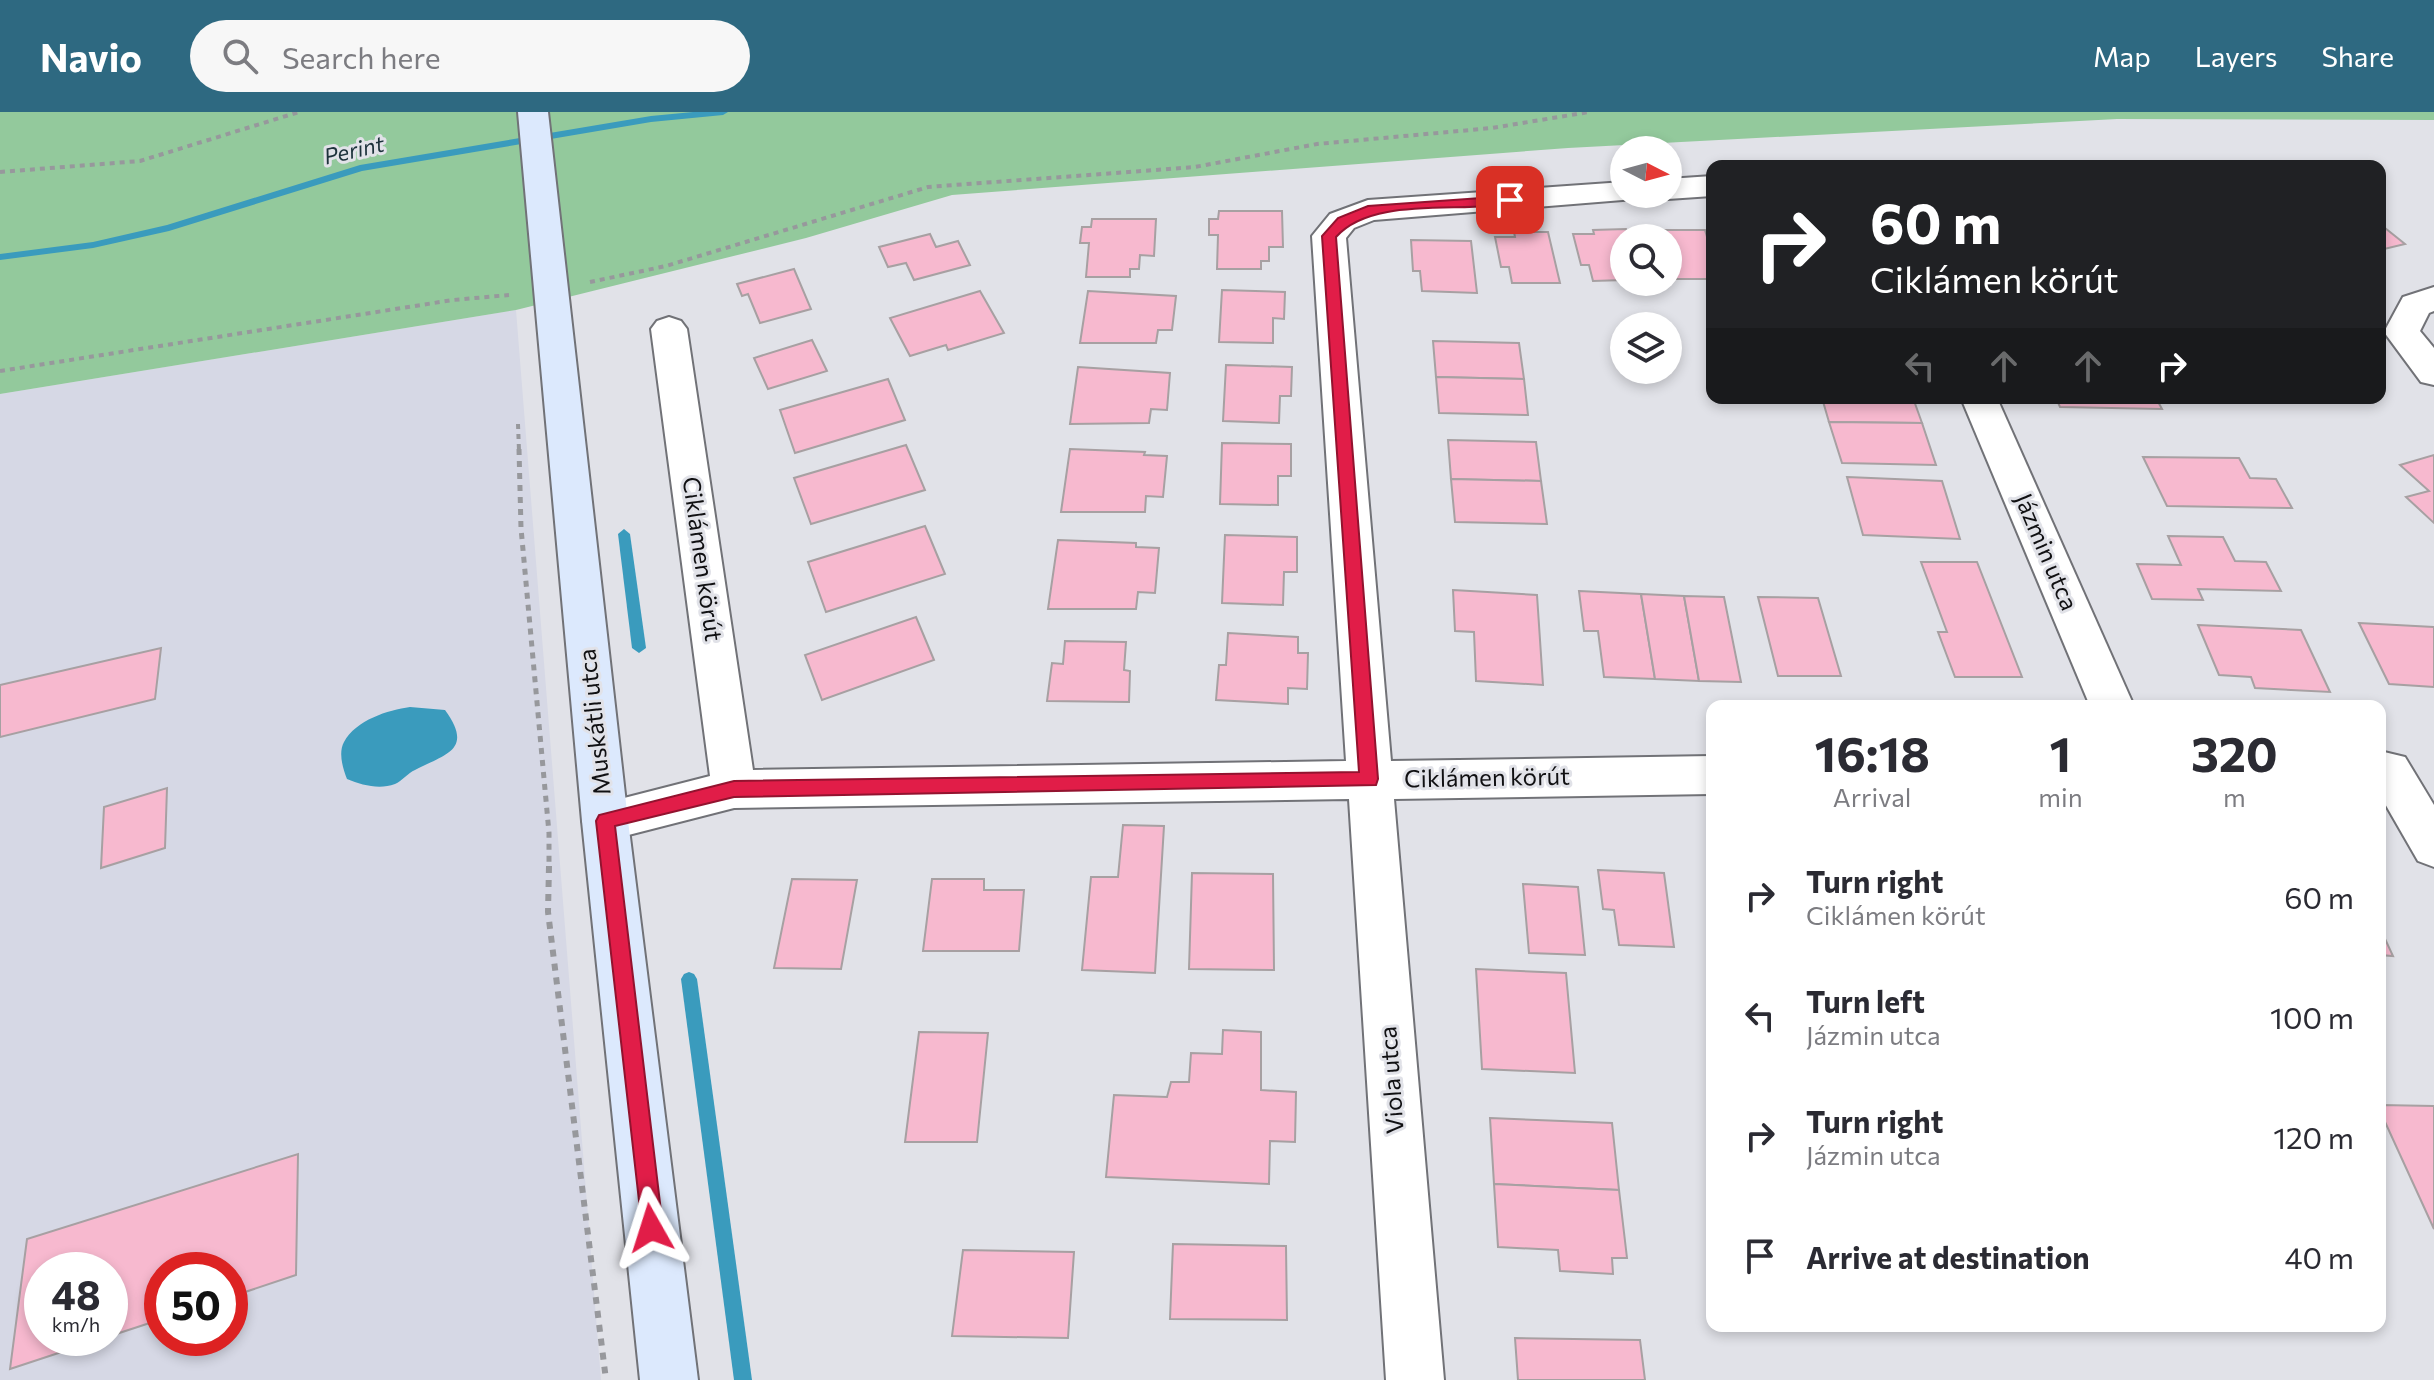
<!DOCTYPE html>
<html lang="en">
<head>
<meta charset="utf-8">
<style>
  :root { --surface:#fff; --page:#f7f7f7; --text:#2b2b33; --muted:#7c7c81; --accent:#2e6981 }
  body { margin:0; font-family:Commissioner,sans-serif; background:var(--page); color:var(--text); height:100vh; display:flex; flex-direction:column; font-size:30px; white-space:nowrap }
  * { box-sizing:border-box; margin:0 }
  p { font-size:26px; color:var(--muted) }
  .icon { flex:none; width:44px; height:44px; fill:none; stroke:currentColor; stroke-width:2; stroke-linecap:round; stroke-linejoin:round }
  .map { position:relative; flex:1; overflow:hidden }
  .side { position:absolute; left:1706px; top:588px; width:680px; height:632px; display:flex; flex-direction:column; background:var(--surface); border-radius:16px; box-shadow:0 4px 12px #0003 }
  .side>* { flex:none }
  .hud { position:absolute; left:1706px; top:48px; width:680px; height:244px; border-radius:16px; box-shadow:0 4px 12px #0003; background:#202124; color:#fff; overflow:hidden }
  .needle { width:52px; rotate:96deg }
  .tools { position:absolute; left:1610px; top:24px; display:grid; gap:16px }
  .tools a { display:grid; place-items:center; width:72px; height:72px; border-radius:50%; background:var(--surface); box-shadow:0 4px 12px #0003; font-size:40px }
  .speed { position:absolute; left:24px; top:1140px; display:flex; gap:16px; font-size:40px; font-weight:700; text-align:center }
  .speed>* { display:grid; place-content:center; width:104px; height:104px; border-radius:50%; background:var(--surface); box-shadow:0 4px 12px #0003; line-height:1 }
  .speed small { font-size:20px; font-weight:400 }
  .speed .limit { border:12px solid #d22; background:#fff; color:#111 }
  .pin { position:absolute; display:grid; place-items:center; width:68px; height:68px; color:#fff; margin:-34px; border-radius:16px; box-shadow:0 4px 12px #0006 }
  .me { position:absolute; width:88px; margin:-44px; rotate:354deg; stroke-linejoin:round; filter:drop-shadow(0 0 6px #0008) }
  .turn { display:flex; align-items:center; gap:28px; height:168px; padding:0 32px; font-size:36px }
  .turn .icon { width:104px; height:104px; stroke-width:2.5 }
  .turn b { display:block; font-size:56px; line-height:68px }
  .lanes { display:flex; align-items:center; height:76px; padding:0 32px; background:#0003; justify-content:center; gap:40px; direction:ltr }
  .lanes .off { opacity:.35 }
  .eta { display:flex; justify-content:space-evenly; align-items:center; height:136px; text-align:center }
  .eta b { font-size:48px; font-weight:700; line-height:56px }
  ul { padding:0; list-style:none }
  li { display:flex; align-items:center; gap:24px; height:120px; padding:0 32px }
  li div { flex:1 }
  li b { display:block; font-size:30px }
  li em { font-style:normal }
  header { display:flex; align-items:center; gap:48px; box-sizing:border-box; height:112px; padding:0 40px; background:var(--accent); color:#fff }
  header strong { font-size:38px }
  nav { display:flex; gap:44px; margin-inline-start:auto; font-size:28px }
  .search { width:560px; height:72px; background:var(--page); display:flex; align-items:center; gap:20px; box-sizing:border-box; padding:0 28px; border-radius:44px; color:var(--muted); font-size:30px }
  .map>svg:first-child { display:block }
  .built { fill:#d6d8e5; fill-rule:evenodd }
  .green { fill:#93c99c }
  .water { fill:#3a9bbd }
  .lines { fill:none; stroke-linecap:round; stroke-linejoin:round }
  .stream { fill:#3a9bbd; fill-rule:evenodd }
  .building { fill:#f7b9cf; stroke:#a7a0a2; stroke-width:2 }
  .minor-casing { stroke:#717277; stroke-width:4 }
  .secondary-casing { stroke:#717277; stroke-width:4 }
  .path-far2 { stroke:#97989c; stroke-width:4; stroke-dasharray:5 5; stroke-linecap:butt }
  .path-far1 { stroke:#97989c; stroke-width:5; stroke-dasharray:6 6; stroke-linecap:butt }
  .path { stroke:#97989c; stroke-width:6; stroke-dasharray:7 7; stroke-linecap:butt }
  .minor { fill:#fff; fill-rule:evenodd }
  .secondary { fill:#dce9fd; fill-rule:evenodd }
  .route { fill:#e11d48; stroke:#92132f; stroke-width:2 }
  .labels { text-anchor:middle; stroke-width:6; stroke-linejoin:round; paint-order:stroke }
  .far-water-label { font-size:22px; font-style:italic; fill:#1d323b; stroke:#e1e2e8 }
  .street-label { font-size:24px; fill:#101012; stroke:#e1e2e8 }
</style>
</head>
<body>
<header>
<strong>Navio</strong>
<div class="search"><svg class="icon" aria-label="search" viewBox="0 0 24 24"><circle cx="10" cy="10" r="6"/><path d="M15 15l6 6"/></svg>Search here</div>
<nav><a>Map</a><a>Layers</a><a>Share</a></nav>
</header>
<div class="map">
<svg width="2434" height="1268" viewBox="0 0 2434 1268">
  <rect width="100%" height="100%" fill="#e1e2e8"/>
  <path class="built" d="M516,198L601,1268H0V282ZM42,1158H110V1226H42ZM162,1158H230V1226H162Z"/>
  <path class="green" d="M0,0H2434V8L2117,7L1568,36L952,83L806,126L516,198L0,282Z"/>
  <path class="water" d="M410,595L445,598C474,638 446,642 415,658C408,661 402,669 395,672C379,678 362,673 347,667C343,657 338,641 344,630C356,608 388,598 410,595Z"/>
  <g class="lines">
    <g class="stream">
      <path d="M693,0H728L723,3L651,10L362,59L169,119L93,136L0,148V142L93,130L167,113L360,53L651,4Z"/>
      <path d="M624,417L630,422L646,536L639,541L632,536L618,422Z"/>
      <path d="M689,860L694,862L697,867L752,1268H734L681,867L684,862Z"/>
    </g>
  </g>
  <g class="building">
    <path d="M1219,99H1282L1283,135H1269V149H1261V157H1217L1218,123H1209V107H1218Z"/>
    <path d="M1092,107H1156L1154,144L1140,143L1139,157H1130V165H1086L1089,131H1080L1082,115H1091Z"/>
    <path d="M2380,112L2405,132L2380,138Z"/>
    <path d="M1626,117L1629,126H1624V168L1593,169L1589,153H1581L1573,122H1594L1593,118Z"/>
    <path d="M1657,118H1705L1712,142V167H1672L1668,155V126H1648L1647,123H1658Z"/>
    <path d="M1514,120H1548L1560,171H1512L1509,155H1501L1495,125H1515Z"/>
    <path d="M930,122L936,135L958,129L970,153L914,168L906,151L888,155L879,135Z"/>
    <path d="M1411,128L1471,129L1477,181L1422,179L1420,159H1413Z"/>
    <path d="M794,157L811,197L760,211L748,182L742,184L737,172Z"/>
    <path d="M1222,178L1285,180L1284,207L1273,206V231L1219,230Z"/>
    <path d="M980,179L1004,221L948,238L946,233L910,244L890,206Z"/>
    <path d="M1088,179L1176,184L1172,218H1158L1156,231H1080Z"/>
    <path d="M812,228L827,259L768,277L754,246Z"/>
    <path d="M1433,229L1519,231L1524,267L1436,265Z"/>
    <path d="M1226,253L1292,255L1291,284H1280L1279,311L1223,309Z"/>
    <path d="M1078,255L1170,261L1167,298L1151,297L1149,311L1070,312Z"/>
    <path d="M1436,265L1524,267L1528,303L1439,301Z"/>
    <path d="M888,267L905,308L795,341L780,298Z"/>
    <path d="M1822,286H1913L1922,311L1829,310Z"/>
    <path d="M2056,286H2156L2162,297L2060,295Z"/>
    <path d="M1829,310L1922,311L1936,353L1842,351Z"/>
    <path d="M1448,328L1536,330L1541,369L1451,367Z"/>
    <path d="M1222,331L1291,332V364H1278V393L1220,392Z"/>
    <path d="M906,333L925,378L811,412L794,366Z"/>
    <path d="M1070,337L1145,340L1144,343L1167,344L1163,385L1146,384L1145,400H1061Z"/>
    <path d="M2434,343V411L2406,385L2429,379L2400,353Z"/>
    <path d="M2143,345L2239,346L2250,366L2276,367L2292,396L2167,394Z"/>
    <path d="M1847,365L1942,369L1960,427L1863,423Z"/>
    <path d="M1451,367L1541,369L1547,412L1455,410Z"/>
    <path d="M925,414L945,462L826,500L808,450Z"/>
    <path d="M1225,423L1297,425V460H1284L1283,493L1222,491Z"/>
    <path d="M2168,424L2223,425L2235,449L2266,450L2281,479L2198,477L2203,488L2152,487L2137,452L2181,453Z"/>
    <path d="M1058,428L1136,431V435L1159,436L1155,481L1138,480L1136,497H1048Z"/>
    <path d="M1921,450H1977L2022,565H1955L1938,520H1947Z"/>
    <path d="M1453,478L1537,483L1543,573L1476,569L1474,520L1455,519Z"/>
    <path d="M1579,479L1641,482L1655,567L1604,565L1598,519H1584Z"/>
    <path d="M1641,482L1684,484L1699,569L1655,567Z"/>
    <path d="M1684,484L1724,485L1741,570L1699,569Z"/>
    <path d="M1758,485L1818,486L1841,564H1778Z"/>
    <path d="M916,505L934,548L822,588L805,543Z"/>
    <path d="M2359,511L2434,515V575L2389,572Z"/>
    <path d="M2198,513L2301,518L2330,580L2255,576L2251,565L2219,563Z"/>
    <path d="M1228,521L1298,525V541H1308L1307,577L1288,576V592L1216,588L1219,553H1226Z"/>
    <path d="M1065,529L1126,530L1124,558L1130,559L1129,590L1047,589L1052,551L1063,552Z"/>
    <path d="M161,536L155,587L0,625V573Z"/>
    <path d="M167,676L165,736L101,756L104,695Z"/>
    <path d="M1123,713L1164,714L1155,861L1082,858L1091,765H1118Z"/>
    <path d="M1598,758L1664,761L1674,835L1619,833L1614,798L1603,797Z"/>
    <path d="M1192,761L1273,762L1274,858L1189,857Z"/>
    <path d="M792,767L857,768L841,857L774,856Z"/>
    <path d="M932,767H984V778H1024L1019,839H923Z"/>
    <path d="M1523,772L1578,775L1585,843L1529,841Z"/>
    <path d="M2380,816L2393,844L2380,843Z"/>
    <path d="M1476,857L1566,861L1575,961L1482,957Z"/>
    <path d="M1223,918L1261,920V978L1296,980L1295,1030L1270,1029L1269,1072L1106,1065L1114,983L1167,985L1171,970H1189L1191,941L1222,942Z"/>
    <path d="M919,920L988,921L977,1030H905Z"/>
    <path d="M2380,993L2434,994V1117L2380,999Z"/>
    <path d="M1490,1006L1612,1011L1619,1078L1494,1072Z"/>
    <path d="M298,1042L296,1163L230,1185V1158H162V1207L110,1224V1158H42V1226H104L10,1257L27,1127Z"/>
    <path d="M1494,1072L1619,1078L1627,1146H1612L1613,1162L1560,1159L1558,1138L1498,1135Z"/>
    <path d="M1173,1132L1286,1134L1287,1208L1170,1207Z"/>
    <path d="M963,1138L1074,1140L1068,1226L952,1224Z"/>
    <path d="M1515,1226L1640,1228L1645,1268H1518Z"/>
  </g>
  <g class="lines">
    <g class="minor-casing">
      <g id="minor">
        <path d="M1712,64V84L1668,87L1655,82H1668V67Z"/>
        <path d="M1624,70V82H1639L1635,87L1374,108L1354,116L1346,126L1391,649L1712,644V682L1394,687L1444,1268H1386L1349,687L734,696L605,729L589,723L582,709L589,695L710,664L651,217L657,209L669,205L681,209L687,217L753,658L1346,649L1312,124L1330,102L1368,88Z"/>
        <path d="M2434,175V199L2429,201L2420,219L2434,236V273L2421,270L2384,220L2403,185Z"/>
        <path d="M1961,286H1997L2134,594H2090Z"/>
        <path d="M2380,639L2405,645L2434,693V755L2418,749L2380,683Z"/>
      </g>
    </g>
    <g class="secondary-casing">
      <path id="secondary" d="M518,0H548L628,709L698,1268H640L582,709Z"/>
    </g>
    <g class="path-far2">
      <path d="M0,60L140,49L299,0"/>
      <path d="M590,170L666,154L928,75L1195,55L1317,32L1492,16L1589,0"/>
      <path d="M0,259L453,188L509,183"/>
      <path d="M518,312L519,339"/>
    </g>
    <path class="path-far1" d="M519,337L521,416L549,721V756"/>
    <path class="path" d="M549,754L548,800L606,1268"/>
    <use href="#minor" class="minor"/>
    <use href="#secondary" class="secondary"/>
  </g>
  <path class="route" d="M1510,84L1515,85V91C1463,102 1373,83 1336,125L1378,667L1376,673L734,685L615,714L663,1116L659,1124L651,1127L643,1124L596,709L599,703L734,669L1359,660L1322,124L1338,106L1368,94Z"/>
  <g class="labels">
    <g class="far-water-label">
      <text transform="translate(354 38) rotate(-13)" y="8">Perint</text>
    </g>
    <g class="street-label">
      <text transform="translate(2046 440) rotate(67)" y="8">Jázmin utca</text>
      <text transform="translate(702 447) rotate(82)" y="8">Ciklámen körút</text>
      <text transform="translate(595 610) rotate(-96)" y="8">Muskátli utca</text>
      <text transform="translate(1487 666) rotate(-1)" y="8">Ciklámen körút</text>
      <text transform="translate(1392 968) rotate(-94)" y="8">Viola utca</text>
    </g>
  </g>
</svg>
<div class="tools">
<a><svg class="needle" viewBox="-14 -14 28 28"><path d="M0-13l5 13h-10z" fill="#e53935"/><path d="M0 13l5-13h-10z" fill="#7c7c81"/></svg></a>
<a><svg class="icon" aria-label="search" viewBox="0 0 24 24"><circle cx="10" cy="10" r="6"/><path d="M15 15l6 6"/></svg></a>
<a><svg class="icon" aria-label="layers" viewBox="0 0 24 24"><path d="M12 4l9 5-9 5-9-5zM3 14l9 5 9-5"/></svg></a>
</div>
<div class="speed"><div>48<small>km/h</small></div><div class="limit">50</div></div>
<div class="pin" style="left:1510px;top:88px;background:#d93025"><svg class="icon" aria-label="arrive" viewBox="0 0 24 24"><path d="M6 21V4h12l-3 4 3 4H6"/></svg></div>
<svg class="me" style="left:651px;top:1116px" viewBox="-20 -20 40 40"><path d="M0-17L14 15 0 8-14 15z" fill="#e11d48" stroke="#fff" stroke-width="4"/></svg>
<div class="hud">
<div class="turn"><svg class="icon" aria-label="right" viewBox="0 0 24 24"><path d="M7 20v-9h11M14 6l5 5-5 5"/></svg><div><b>60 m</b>Ciklámen körút</div></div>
<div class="lanes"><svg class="icon off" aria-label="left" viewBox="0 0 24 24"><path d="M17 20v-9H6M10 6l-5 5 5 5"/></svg><svg class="icon off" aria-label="ahead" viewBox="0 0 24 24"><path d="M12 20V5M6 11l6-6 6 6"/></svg><svg class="icon off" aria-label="ahead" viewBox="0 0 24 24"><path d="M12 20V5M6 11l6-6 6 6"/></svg><svg class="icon" aria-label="right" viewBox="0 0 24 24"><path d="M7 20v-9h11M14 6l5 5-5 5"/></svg></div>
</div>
<section class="side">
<div class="eta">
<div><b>16:18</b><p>Arrival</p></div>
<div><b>1</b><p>min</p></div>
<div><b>320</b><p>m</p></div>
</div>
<ul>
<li><svg class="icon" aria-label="right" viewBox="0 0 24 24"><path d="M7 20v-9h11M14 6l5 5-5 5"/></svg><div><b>Turn right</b><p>Ciklámen körút</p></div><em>60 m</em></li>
<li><svg class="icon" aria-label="left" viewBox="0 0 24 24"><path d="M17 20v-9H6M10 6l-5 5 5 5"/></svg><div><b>Turn left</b><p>Jázmin utca</p></div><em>100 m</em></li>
<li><svg class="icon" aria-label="right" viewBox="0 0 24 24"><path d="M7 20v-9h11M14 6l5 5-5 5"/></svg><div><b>Turn right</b><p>Jázmin utca</p></div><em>120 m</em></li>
<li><svg class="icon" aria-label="arrive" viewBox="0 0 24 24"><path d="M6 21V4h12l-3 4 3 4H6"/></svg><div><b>Arrive at destination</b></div><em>40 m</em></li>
</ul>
</section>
</div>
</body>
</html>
